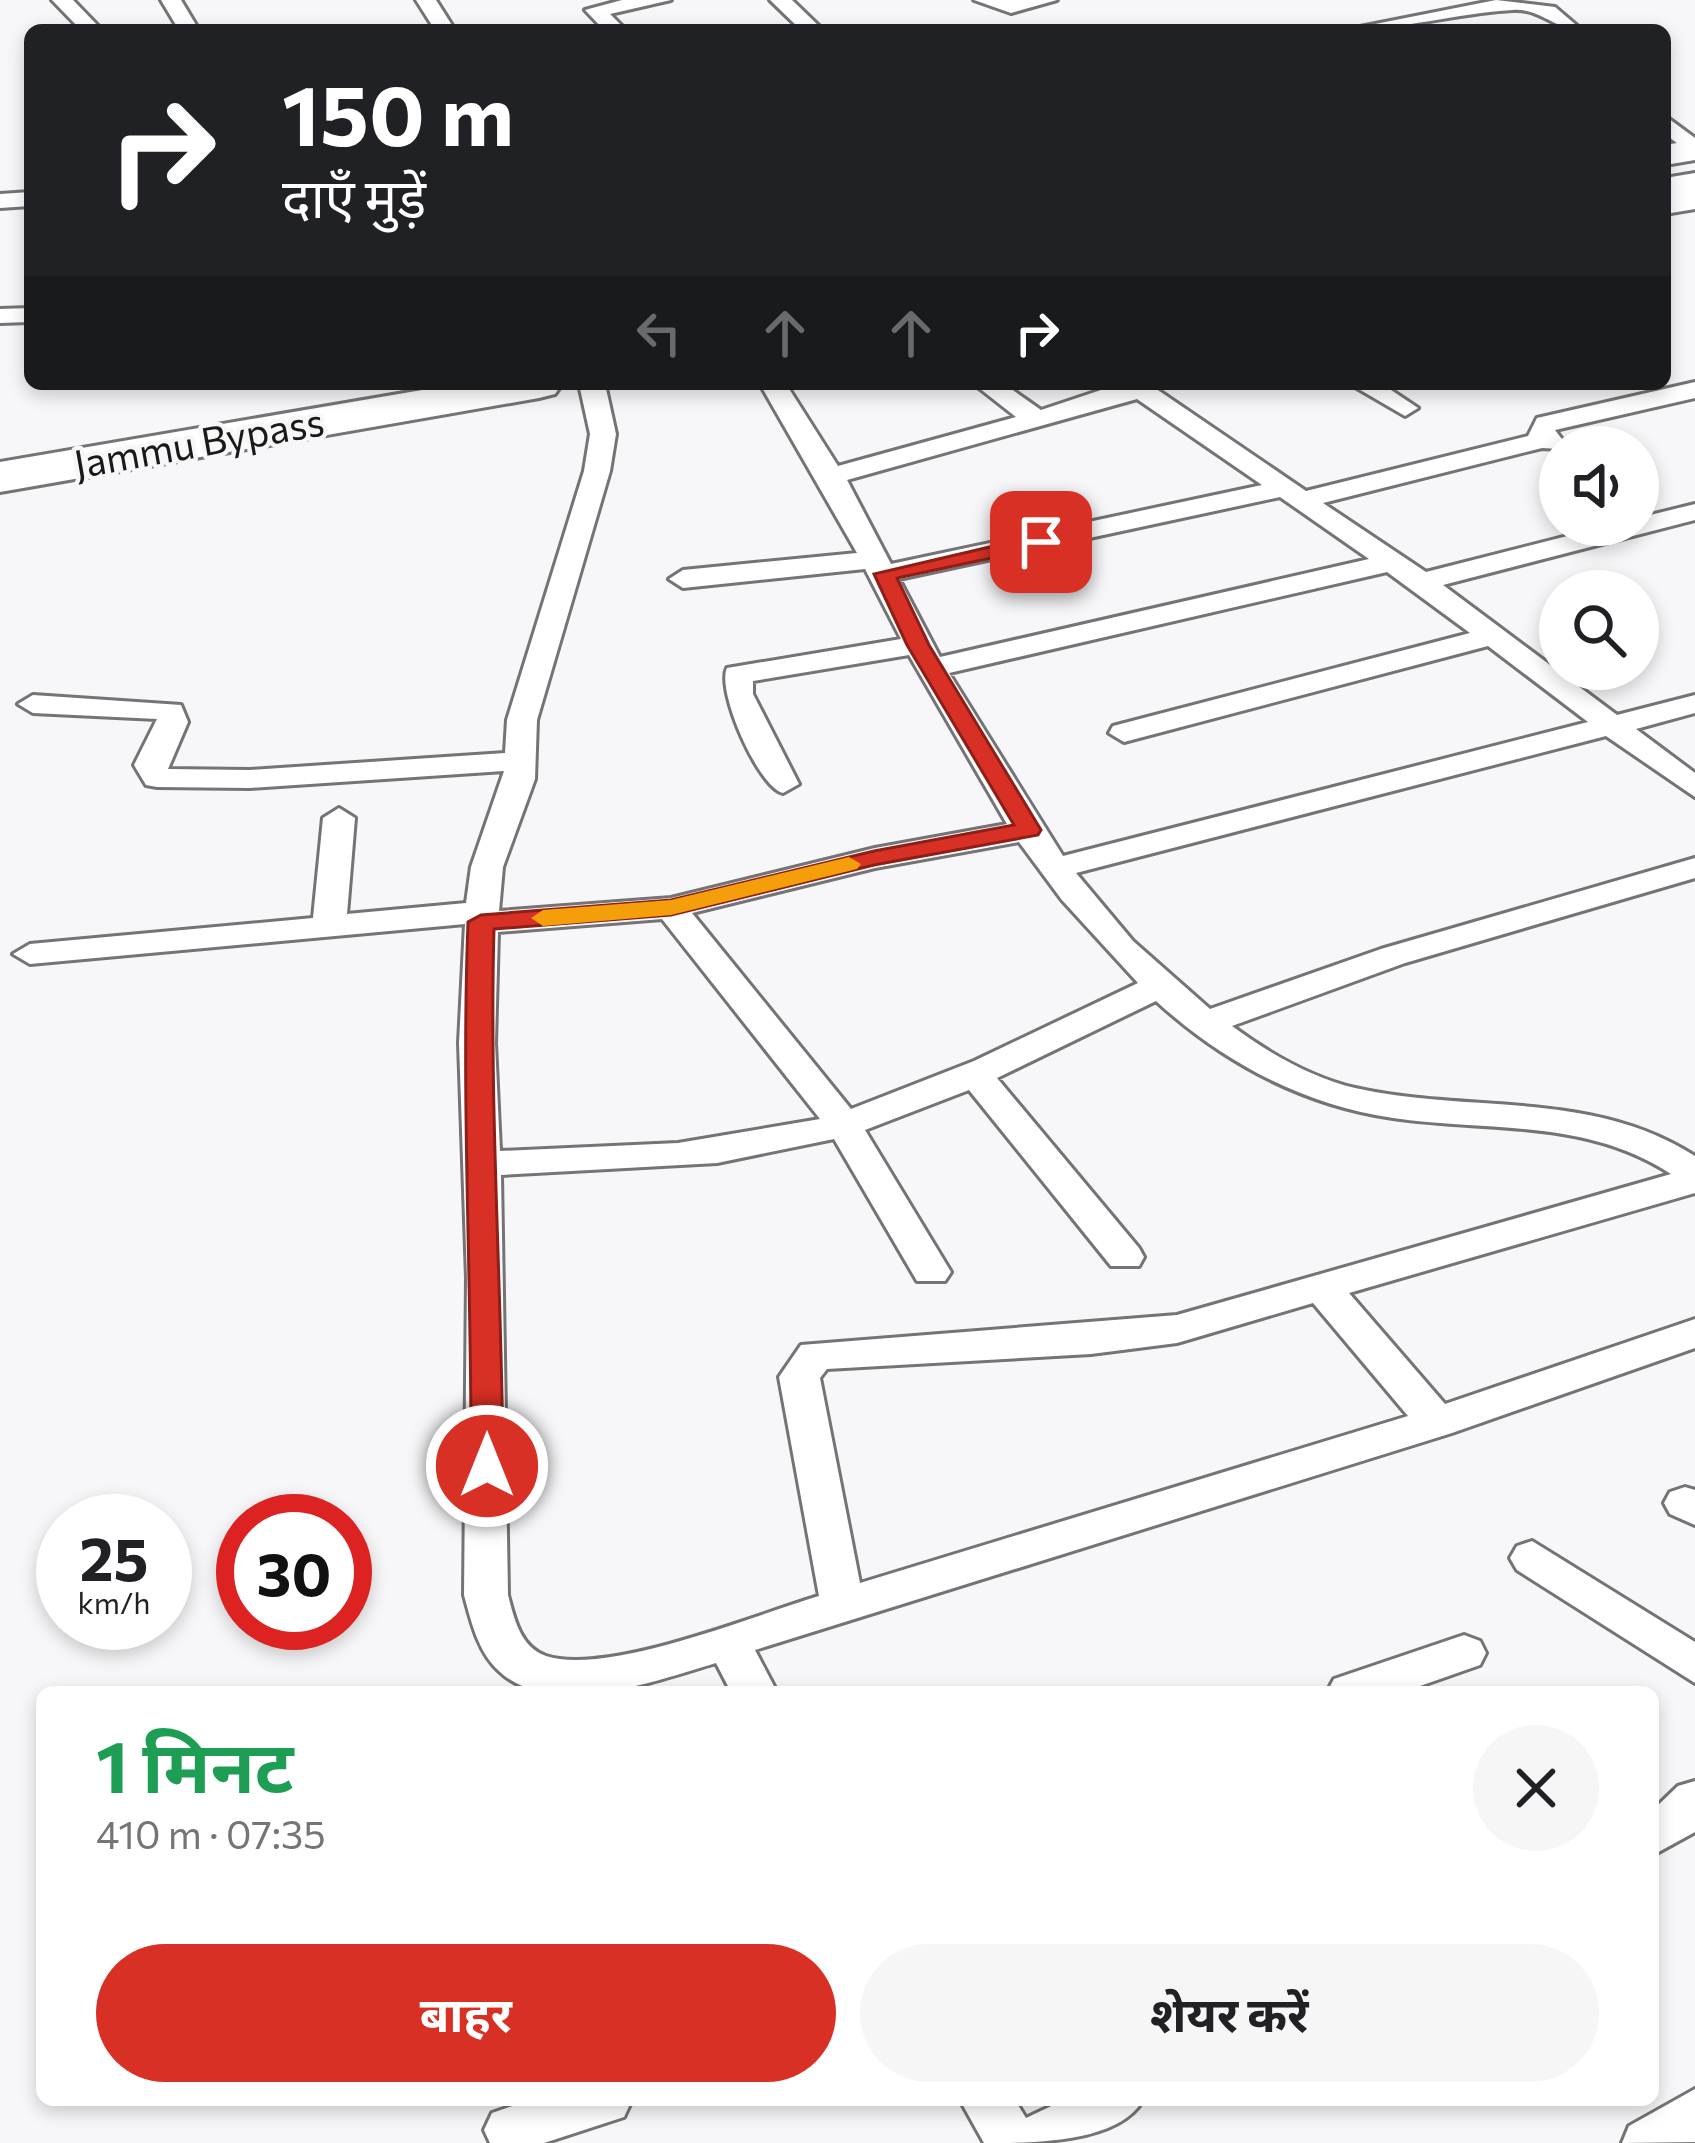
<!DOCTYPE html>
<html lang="hi">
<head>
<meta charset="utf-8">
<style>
  :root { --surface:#fff; --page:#f6f6f6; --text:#202124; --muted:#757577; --accent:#d93025 }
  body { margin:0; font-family:Commissioner,"Noto Sans Devanagari",sans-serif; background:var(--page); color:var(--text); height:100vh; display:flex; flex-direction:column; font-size:45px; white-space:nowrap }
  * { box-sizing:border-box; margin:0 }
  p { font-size:39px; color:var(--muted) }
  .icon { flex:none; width:66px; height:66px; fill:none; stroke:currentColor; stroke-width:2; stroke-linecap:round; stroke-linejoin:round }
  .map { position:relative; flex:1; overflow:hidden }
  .side { position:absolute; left:36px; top:1686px; width:1623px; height:420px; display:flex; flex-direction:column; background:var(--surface); border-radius:18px; box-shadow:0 6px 18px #0003 }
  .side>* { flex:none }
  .hud { position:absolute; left:24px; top:24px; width:1647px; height:366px; border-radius:18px; box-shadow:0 6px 18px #0003; background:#202124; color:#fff; overflow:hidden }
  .buttons { position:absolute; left:1539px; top:426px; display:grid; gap:24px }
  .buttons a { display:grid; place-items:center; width:120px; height:120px; border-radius:50%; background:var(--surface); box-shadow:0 6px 18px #0003; font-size:60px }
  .speed { position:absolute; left:36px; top:1494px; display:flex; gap:24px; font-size:60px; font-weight:700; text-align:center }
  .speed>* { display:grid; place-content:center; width:156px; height:156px; border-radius:50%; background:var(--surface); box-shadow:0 6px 18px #0003; line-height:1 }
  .speed small { font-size:30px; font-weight:400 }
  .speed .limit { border:18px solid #d22; background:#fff; color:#111 }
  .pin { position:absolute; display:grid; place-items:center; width:102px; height:102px; color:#fff; margin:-51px; border-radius:24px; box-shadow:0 6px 18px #0006 }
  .me { position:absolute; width:132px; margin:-66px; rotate:0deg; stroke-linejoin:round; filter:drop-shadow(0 0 9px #0008) }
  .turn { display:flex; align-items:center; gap:42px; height:252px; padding:0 60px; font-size:54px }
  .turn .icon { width:156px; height:156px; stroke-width:2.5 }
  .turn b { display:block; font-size:84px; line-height:102px }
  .lanes { display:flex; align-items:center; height:114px; padding:0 60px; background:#0003; justify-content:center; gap:60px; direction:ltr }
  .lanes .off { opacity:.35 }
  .round { display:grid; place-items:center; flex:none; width:126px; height:126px; border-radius:63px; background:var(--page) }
  .summary { display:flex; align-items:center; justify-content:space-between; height:204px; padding:0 60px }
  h1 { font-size:72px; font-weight:700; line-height:90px; color:#1e9e55 }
  .action { display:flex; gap:24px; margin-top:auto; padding:24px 60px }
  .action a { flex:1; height:138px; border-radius:72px; background:var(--accent); color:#fff; font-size:48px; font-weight:700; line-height:138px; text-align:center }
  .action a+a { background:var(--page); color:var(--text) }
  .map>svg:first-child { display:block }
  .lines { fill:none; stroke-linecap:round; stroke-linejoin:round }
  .street-casing { stroke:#747476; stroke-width:6 }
  .secondary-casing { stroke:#747476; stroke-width:6 }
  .highway-casing { stroke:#747476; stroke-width:6 }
  .street { fill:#fff; fill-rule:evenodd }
  .secondary { fill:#fff; fill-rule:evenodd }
  .highway { fill:#fff; fill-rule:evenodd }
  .route { fill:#d93025; stroke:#8d1f18; stroke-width:3 }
  .slow { fill:#f59e0b }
  .labels { text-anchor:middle; stroke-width:9; stroke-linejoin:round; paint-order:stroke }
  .far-street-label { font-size:39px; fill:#191919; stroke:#f7f7f9 }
</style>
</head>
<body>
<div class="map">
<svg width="1695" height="2143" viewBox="0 0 1695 2143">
  <rect width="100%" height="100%" fill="#f7f7f9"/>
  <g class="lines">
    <g class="street-casing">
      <g id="street">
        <path d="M52,0H73L102,30H81Z"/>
        <path d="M161,0H181L199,30H179Z"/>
        <path d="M416,0H436L455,30H435Z"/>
        <path d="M622,0H671L610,14L626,30H604L585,10Z"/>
        <path d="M770,0H792L823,30H801Z"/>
        <path d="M974,0H1057L1011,13Z"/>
        <path d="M1496,0L1555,7L1582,30C1555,30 1540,8 1513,10C1456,13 1402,30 1345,30Z"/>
        <path d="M1665,116L1695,138V157L1665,134Z"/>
        <path d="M30,192V206L0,208V194Z"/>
        <path d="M30,308V322L0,323V309Z"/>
        <path d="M1695,382V398L1555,430L1565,443L1560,449L1542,448L1323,503L1426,572L1611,525H1638V518L1695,504V520L1443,585L1617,715L1695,695V713L1636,729L1695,773V797L1606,736L1076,873L1133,941L1210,1009L1381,949L1695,858V878L1405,963L1232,1026C1267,1052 1312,1078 1355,1088C1470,1114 1591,1089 1695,1156V1193L1349,1293L1445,1404L1695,1319V1348L1452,1433L755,1650L777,1692H731L716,1663C659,1680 550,1720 499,1671C478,1652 471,1621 464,1595L467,1278L459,1043L465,924L30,964L13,954L30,944L313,918L323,818L339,808L355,818L347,914L466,903L471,867L504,771L250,788L157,787L146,785L134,765L157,719L33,713L18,704L33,695L181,705L188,722L168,769L250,770L505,753L507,720L584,471L590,434L579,384H605L616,434L610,471L537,720L535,779L503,867L499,911L671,898L875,848L1007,824L909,655L753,681V694L799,784L783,793C759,788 716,691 727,668L901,639L865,569L683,588L669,579L683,570L857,553L760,384H786L838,466L1016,417L974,384H1004L1041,410L1119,384H1149L1306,491L1528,436L1537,418ZM1137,399L1262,485L891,564L847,480ZM1280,497L1369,559L940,657L899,579ZM1387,572L1470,633L1113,726L1109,733L1124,742L1488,646L1588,722L1063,856L949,673ZM1019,842L1062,900L1138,983L974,1061L851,1109L692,913L875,868ZM662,919L820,1119L678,1143L500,1151L495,1043L498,932ZM1156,1001C1223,1062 1303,1105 1393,1118C1490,1132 1585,1118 1671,1174L1177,1315L801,1345L779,1377L819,1596C755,1615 607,1676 546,1656C520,1647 514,1618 508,1595L501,1175L717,1163L834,1139L917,1281H945L951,1272L865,1130L969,1090L1111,1266H1139L1144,1257L1139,1248L997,1078ZM1313,1303L1408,1416L860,1583L820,1378L827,1369L1091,1354L1177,1343Z"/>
        <path d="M1350,384H1382L1418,408L1405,416Z"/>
        <path d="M1685,1487L1695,1490V1525L1670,1514L1664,1503L1670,1492Z"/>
        <path d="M1532,1541L1695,1642V1683L1517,1570L1510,1558L1517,1546Z"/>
        <path d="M1464,1635L1480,1641L1486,1653L1480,1665L1403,1692H1327L1334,1679Z"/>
        <path d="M1695,1781V1832L1653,1855V1810L1678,1786Z"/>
        <path d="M1695,2089V2142L1622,2143L1629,2126Z"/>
        <path d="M530,2100H632L624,2117L544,2143H490L484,2130L492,2113Z"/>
        <path d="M960,2100H1015L1026,2118L1064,2100H1143C1118,2143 1034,2143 984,2143Z"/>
      </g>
    </g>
    <g class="secondary-casing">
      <g id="secondary">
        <path d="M1695,140V160L1665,165V145Z"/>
        <path d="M1695,189V209L1665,214V194Z"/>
      </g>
    </g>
    <g class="highway-casing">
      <g id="highway">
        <path d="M1695,173V197L1665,202V178Z"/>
        <path d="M457,384H562L555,394L539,398L0,492V462Z"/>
      </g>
    </g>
    <use href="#street" class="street"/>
    <use href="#secondary" class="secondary"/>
    <use href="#highway" class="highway"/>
  </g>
  <path class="route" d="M1041,535L1051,542L1048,546L897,578L929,645L1041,830L1038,835L874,865L671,915L494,929C489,1108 502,1287 503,1466L487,1478L475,1475L471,1466C472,1285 461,1104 468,922L481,915L671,900L874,851L1014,825L907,645L874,574Z"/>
  <path class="slow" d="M849,857L861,864L857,869L671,915L543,926L531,918L543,910L671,900Z"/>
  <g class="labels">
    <g class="far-street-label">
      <text transform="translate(199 443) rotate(-10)" y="14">Jammu Bypass</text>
    </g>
  </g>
</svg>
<div class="buttons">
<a><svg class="icon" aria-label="sound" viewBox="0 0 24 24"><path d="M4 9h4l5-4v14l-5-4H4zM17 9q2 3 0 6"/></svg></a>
<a><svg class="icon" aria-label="search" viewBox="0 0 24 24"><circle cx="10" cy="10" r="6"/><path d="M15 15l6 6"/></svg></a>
</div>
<div class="speed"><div>25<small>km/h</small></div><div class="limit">30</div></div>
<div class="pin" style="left:1041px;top:542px;background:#d93025"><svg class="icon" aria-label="arrive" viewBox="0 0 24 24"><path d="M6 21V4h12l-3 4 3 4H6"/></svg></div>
<svg class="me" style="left:487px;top:1466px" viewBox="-20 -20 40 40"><circle r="17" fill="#d93025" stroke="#fff" stroke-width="3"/><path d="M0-11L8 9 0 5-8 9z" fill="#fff"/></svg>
<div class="hud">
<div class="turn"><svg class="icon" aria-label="right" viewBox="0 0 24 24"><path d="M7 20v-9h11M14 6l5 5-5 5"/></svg><div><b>150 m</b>दाएँ मुड़ें</div></div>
<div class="lanes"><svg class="icon off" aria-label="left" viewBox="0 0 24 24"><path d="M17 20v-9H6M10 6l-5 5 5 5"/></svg><svg class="icon off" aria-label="ahead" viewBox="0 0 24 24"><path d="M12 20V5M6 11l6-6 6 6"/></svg><svg class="icon off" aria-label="ahead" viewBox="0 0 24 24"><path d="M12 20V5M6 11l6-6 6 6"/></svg><svg class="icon" aria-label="right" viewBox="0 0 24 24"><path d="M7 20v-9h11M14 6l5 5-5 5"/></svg></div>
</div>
<section class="side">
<div class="summary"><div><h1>1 मिनट</h1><p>410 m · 07:35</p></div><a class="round"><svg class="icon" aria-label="close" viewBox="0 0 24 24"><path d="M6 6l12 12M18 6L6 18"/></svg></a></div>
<div class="action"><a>बाहर</a><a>शेयर करें</a></div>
</section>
</div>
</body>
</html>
